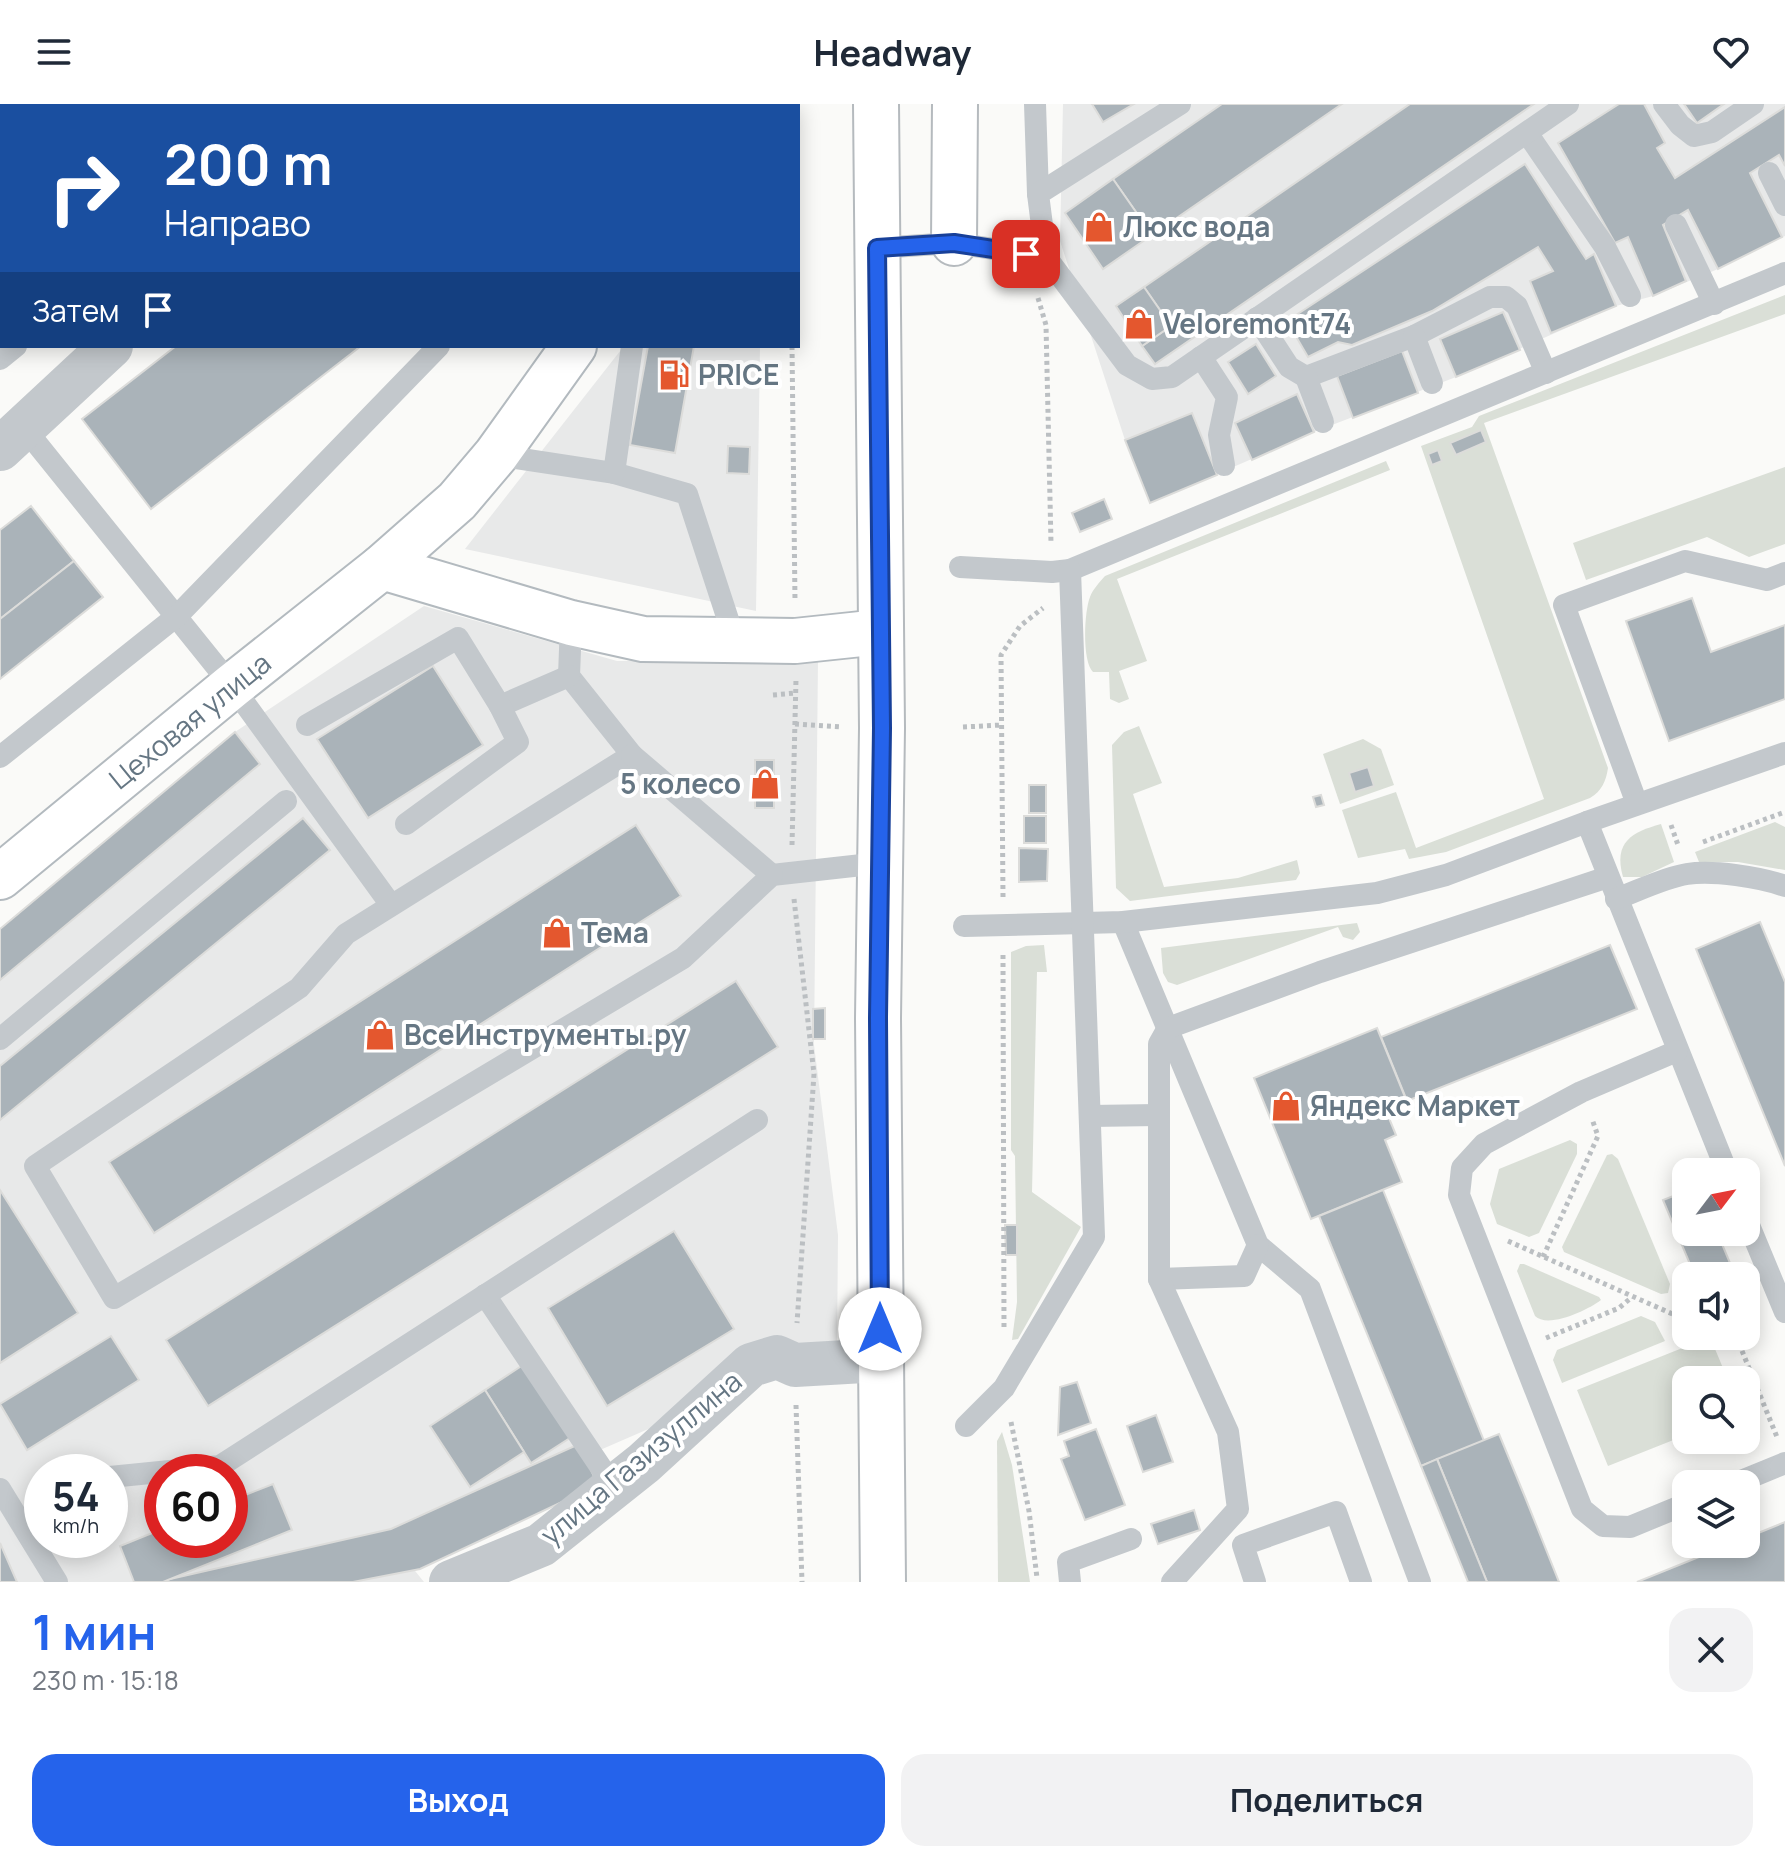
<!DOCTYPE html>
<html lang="ru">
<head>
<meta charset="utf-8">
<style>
  :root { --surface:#fff; --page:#f2f2f3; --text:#1f2937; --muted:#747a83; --accent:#2563eb }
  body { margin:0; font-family:Manrope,sans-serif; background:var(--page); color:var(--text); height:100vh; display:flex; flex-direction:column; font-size:30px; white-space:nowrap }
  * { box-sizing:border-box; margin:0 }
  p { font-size:26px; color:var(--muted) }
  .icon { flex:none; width:44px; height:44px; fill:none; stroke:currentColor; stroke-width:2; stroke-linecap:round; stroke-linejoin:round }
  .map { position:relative; height:1478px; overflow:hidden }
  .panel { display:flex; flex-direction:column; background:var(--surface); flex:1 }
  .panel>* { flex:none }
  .guide { position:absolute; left:0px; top:0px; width:800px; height:244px; box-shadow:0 4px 20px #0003; background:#1a4fa0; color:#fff; overflow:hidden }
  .needle { width:52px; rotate:58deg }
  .fabs { position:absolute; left:1672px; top:1054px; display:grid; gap:16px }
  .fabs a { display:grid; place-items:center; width:88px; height:88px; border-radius:16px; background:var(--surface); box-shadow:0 4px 20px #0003; font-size:40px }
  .speed { position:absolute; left:24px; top:1350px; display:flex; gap:16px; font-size:40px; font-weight:700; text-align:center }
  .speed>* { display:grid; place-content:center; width:104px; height:104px; border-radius:50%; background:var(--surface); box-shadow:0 4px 20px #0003; line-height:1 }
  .speed small { font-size:20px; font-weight:400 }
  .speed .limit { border:12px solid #d22; background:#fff; color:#111 }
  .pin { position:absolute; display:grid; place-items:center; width:68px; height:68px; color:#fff; margin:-34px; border-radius:16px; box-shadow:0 4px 12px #0006 }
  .me { position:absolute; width:88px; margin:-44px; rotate:0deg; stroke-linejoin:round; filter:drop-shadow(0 0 6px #0008) }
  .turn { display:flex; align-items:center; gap:28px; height:168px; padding:0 32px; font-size:36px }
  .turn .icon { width:104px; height:104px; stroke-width:2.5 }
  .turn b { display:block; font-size:56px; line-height:68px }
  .then { display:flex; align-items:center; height:76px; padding:0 32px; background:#0003; gap:16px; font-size:30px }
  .round { display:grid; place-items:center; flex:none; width:84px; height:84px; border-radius:24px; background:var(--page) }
  .head { display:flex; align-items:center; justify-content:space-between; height:136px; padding:0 32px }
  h1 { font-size:48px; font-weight:700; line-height:60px; color:var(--accent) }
  .button { display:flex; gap:16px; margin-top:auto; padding:16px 32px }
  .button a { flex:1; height:92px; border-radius:24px; background:var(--accent); color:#fff; font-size:32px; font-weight:700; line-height:92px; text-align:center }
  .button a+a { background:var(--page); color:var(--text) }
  header { display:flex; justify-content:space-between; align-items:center; height:104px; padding:0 32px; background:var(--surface); font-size:36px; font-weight:700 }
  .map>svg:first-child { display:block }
  .built { fill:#e8e9e9; fill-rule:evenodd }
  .green { fill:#dadfd7 }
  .building { fill:#aab3b9; stroke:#dcdcda; stroke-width:2 }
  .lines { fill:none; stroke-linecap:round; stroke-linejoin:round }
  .secondary-casing { stroke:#b3babf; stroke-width:48 }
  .primary-casing { stroke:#b5babe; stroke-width:48 }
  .path { stroke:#bbbfc2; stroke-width:5; stroke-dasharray:4 4; stroke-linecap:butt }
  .lane { stroke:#c3c8cc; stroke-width:22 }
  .street { stroke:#c3c8cc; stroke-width:44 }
  .secondary { stroke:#fff; stroke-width:44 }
  .primary { stroke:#fff; stroke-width:44 }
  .route-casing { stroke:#184099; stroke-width:20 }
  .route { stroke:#2563eb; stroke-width:14 }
  .labels { text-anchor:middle; stroke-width:8; stroke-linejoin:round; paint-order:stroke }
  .poi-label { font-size:28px; font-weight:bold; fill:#657683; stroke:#fff; text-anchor:start }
  .street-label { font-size:28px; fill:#657683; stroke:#fff }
</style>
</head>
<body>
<header><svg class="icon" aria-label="menu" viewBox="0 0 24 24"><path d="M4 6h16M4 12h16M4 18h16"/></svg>Headway<svg class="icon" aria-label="heart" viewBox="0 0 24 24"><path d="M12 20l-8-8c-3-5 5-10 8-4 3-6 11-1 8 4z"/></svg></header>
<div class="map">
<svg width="1785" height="1478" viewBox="0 0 1785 1478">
  <rect width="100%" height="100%" fill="#fafaf8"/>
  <g class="built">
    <path d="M1063,0H1785V132L1718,165L1653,192L1616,202L1456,273L1314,328L1150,399L1125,336L1060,137Z"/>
    <path d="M624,242H760L756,507L465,445Z"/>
    <path d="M424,502L617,557L818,556L814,941L838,1131L837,1243L391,1437L424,1478H0V825L235,628ZM42,1368H110V1436H42ZM162,1368H230V1436H162Z"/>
  </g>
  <g class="green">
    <path d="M1785,191V210L1484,319L1608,664C1606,677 1602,687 1590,694L1446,748L1409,755L1405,745L1358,754L1342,706L1396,688L1416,744L1544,695L1421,342L1472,323L1479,312Z"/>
    <path d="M1386,357L1390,366L1117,475L1147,557L1119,567L1129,595L1119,599L1110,595L1109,568H1093C1082,558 1084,508 1090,493C1093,485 1099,479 1105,472Z"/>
    <path d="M1785,363V440L1749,453L1707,433L1586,476L1573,439Z"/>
    <path d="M1139,622L1162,679L1133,690L1164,783L1238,774L1297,756L1300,769L1296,776L1130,797L1116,784L1112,641L1124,628Z"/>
    <path d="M1363,635L1381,645L1394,681L1340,700L1323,650Z"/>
    <path d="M1775,718L1785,723V766L1738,758H1699L1695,748Z"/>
    <path d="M1661,720L1674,758L1642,773H1623C1613,738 1632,728 1661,720Z"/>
    <path d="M1357,819L1360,828L1353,836L1343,833L1338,823L1177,881L1168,878L1163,869L1161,844Z"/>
    <path d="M1044,841L1047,868H1037L1032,1088L1081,1123L1018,1235L1012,1236L1017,1198L1015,1052L1011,1046V848L1026,842Z"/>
    <path d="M1570,1036L1577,1040V1050L1539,1129L1529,1133L1497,1120L1490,1100L1499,1065Z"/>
    <path d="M1607,1051L1612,1050L1618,1055L1670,1180L1668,1189L1661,1190L1564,1148L1562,1143Z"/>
    <path d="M1520,1160H1524L1599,1193L1601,1196C1588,1206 1548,1225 1535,1212L1517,1167Z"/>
    <path d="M1641,1212L1655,1218L1665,1237L1562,1279L1553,1256L1557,1246Z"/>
    <path d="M1710,1233L1728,1276H1686V1331L1608,1362L1577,1286Z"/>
    <path d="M1002,1328L1012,1361L1030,1478H998L997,1337Z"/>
  </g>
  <g class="building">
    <path d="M423,0H597L421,2Z"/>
    <path d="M1092,0H1134L1103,18Z"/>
    <path d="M1222,0H1342L1152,131L1113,75Z"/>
    <path d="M1410,0H1534L1155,260L1142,242L1171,222L1144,183Z"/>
    <path d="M1619,0H1644L1665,39L1657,44L1675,74L1785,3V62L1779,51L1750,69L1782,133L1718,165L1688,106L1663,121L1686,177L1653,192L1628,133L1615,139L1558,39Z"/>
    <path d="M1684,0H1724L1697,19Z"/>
    <path d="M1525,60L1586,155L1594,150L1616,202L1551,229L1530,177L1553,167L1538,143L1432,207L1352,241L1338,238L1308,253L1287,217Z"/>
    <path d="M1113,75L1152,131L1103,165L1065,109Z"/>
    <path d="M2,122V218H0V123Z"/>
    <path d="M1144,183L1171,222L1142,242L1116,202Z"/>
    <path d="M1503,208L1520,246L1456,273L1440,235Z"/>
    <path d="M1256,240L1276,272L1248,290L1228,258Z"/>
    <path d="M176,242H361L151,405L82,315Z"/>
    <path d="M648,242H694L675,349L630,341Z"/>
    <path d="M1402,247L1418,289L1353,314L1337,272Z"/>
    <path d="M1297,290L1314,328L1252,356L1235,319Z"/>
    <path d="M1192,309L1217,371L1150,399L1125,336Z"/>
    <path d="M1481,326L1486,338L1456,351L1450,339Z"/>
    <path d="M728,342L750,343L749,370L727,369Z"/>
    <path d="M1438,346L1442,357L1432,361L1428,350Z"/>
    <path d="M1104,395L1112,415L1080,428L1072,409Z"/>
    <path d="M31,402L74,457L0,515V426Z"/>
    <path d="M74,457L103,493L0,575V515Z"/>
    <path d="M1692,494L1711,548L1785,521V595L1669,637L1626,517Z"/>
    <path d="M433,562L483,641L368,714L317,635Z"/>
    <path d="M235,628L260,660L0,876V825Z"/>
    <rect x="755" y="656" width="19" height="48"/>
    <path d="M1368,663L1374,682L1355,688L1349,669Z"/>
    <rect x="1029" y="681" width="17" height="28"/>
    <path d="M1321,691L1324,701L1316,703L1313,693Z"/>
    <rect x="1024" y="712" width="22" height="27"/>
    <path d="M303,714L330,746L0,1016V962Z"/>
    <path d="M636,721L681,792L154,1129L109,1058Z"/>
    <path d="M1019,744L1048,745L1047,777L1019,778Z"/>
    <path d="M1760,818L1785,878V1062L1696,845Z"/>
    <path d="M1610,841L1637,905L1407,997L1381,933Z"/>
    <path d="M736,877L778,943L208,1302L166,1236Z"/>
    <path d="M825,904V935H813V905Z"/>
    <path d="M1377,924L1405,993L1384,1002L1396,1031L1385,1036L1402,1078L1311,1115L1254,974Z"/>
    <path d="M0,1086L78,1209L0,1259Z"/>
    <path d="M1383,1086L1484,1337L1421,1362L1319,1112Z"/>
    <path d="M1686,1087V1128H1717L1735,1171L1695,1172L1663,1096Z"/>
    <path d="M1005,1121H1017V1151H1006Z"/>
    <path d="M674,1127L734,1225L607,1302L548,1204Z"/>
    <path d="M111,1232L139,1276L27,1346L0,1300Z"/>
    <path d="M526,1259L573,1332L531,1359L485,1286Z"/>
    <path d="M1077,1278L1091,1319L1058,1331L1060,1283Z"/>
    <path d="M485,1286L524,1348L470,1383L430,1322Z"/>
    <path d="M1156,1311L1173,1358L1143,1368L1127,1322Z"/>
    <path d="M1096,1325L1125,1401L1085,1416L1061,1355L1069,1352L1064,1337Z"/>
    <path d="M1499,1330L1525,1393L1559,1478H1487L1437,1355Z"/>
    <path d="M579,1340L598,1381L420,1465L353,1478H157L391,1425Z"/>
    <path d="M1437,1355L1487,1478H1468L1421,1362Z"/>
    <path d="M273,1380L292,1426L163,1478H134L120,1442L162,1425V1436H230V1397Z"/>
    <path d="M1194,1406L1200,1426L1158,1440L1151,1420Z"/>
    <path d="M1785,1418V1478H1637L1731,1440H1746V1434Z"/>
    <path d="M0,1439L17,1478H0Z"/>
  </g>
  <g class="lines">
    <g class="secondary-casing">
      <g id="secondary">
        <path d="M772,2L773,0"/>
        <path d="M382,463L571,519L643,535L795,537L880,528"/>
        <path d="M0,773L232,582L382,463L457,397L496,351L574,242"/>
      </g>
    </g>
    <g class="primary-casing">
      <g id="primary">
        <path d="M876,0L882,624L878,914L883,1478"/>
        <path d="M954,139L955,0"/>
      </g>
    </g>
    <g class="path">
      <path d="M1038,194L1046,221L1051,439"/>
      <path d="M792,242L795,497"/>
      <path d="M773,591L796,589"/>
      <path d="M795,620L842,623"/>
      <path d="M963,623L1002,621"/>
      <path d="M1671,721L1678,741"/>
      <path d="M1703,738L1785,708"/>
      <path d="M792,741L796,575"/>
      <path d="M1003,793L1001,551L1020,522L1043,504"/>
      <path d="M794,795L814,970L797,1219"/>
      <path d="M1003,851L1004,1225"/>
      <path d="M1508,1137L1686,1216"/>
      <path d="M1543,1153L1598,1032L1592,1015"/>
      <path d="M1736,1232L1777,1333"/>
      <path d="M1546,1234L1619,1204L1632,1193"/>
      <path d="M796,1301L802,1478"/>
      <path d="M1011,1318L1029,1407L1037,1474"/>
    </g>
    <g class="lane">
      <path d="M108,0L109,2"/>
      <path d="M627,0L629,2"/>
      <path d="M1035,0L1038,90"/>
      <path d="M1664,0L1680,21L1694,32L1712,28L1753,0"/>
      <path d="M282,2L284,0"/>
      <path d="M357,2L358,0"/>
      <path d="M654,2L656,0"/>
      <path d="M0,11L2,8"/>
      <path d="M1527,29L1605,143L1630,192"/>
      <path d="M1769,69L1785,101"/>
      <path d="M1676,121L1714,200"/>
      <path d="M877,144L954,139L1046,153L1038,90L1180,0"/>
      <path d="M1046,153L1127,261L1152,275L1172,273L1568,0"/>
      <path d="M1257,214L1289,263L1306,273L1414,232L1490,193H1506L1517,202L1546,269"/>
      <path d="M1414,232L1432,279"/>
      <path d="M1201,253L1227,293L1219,331L1224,361"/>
      <path d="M0,255L16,242"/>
      <path d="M1306,273L1323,318"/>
      <path d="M25,325L232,582L391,801"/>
      <path d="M496,351L614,369L687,390L735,537"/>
      <path d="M614,369L632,242"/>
      <path d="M960,463L1052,468L1070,466L1785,169"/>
      <path d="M571,519L569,572L632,651L346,830L299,884L35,1062L114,1194L683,854L772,771L880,759"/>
      <path d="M500,602L569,572"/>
      <path d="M307,621L458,534L500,602L518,638L406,720"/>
      <path d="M632,651L772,771"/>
      <path d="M0,653L178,511L439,242"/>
      <path d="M1637,700L1564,501L1685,457L1767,476L1785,469"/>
      <path d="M1587,718L1727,1068"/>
      <path d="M1616,795C1638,787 1663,774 1687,770C1713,766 1760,773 1785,782"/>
      <path d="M1123,818L1258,1141L1310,1185L1420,1478"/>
      <path d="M964,822L1123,818L1377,789L1446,771L1587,718L1785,649"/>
      <path d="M0,935L286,697"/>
      <path d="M1677,947L1581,988L1484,1040L1462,1064L1459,1091L1582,1405L1603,1422L1630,1423L1686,1400"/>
      <path d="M1090,1012L1158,1011"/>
      <path d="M1746,1114L1785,1208"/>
      <path d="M1159,1175L1244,1172L1258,1141"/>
      <path d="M485,1191L614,1383"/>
      <path d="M966,1322L1004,1284L1094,1133L1070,466"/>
      <path d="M110,1373L220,1362L757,1016"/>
      <path d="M1734,1380L1785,1359"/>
      <path d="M0,1385L57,1478"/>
      <path d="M1070,1478L1068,1458L1131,1435"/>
      <path d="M1172,1478L1238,1405L1228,1328L1159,1175V940L1168,924L1320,868L1608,773"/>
      <path d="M1255,1478L1243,1441L1336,1408L1361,1478"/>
    </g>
    <g class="street">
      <path d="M0,345L111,242"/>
      <path d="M451,1478L541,1441L644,1359L751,1261L777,1253L795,1261L881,1256"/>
    </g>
    <use href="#secondary" class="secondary"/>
    <use href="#primary" class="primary"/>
  </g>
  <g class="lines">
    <g class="route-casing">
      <path id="route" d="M880,1225L878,914L882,624L877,144L954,139L1026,150"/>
    </g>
    <use href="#route" class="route"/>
  </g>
  <defs>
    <g id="shop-bare" transform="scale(2.4)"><path d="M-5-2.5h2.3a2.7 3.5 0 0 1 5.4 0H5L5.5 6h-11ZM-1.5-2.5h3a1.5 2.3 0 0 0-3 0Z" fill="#e4572e" stroke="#fff" stroke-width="2.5" paint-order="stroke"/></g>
    <g id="fuel-bare" transform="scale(2.4)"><path d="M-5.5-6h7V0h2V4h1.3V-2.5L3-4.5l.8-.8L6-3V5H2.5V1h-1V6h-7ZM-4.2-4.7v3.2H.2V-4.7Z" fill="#e4572e" stroke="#fff" stroke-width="2.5" paint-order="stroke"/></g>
  </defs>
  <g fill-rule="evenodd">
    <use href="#shop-bare" x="1099" y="123"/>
    <use href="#shop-bare" x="1139" y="220"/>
    <use href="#fuel-bare" x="674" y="271"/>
    <use href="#shop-bare" x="765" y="680"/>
    <use href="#shop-bare" x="557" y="829"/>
    <use href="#shop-bare" x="380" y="931"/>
    <use href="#shop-bare" x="1286" y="1002"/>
  </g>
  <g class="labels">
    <g class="poi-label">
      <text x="1123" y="133">Люкс вода</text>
      <text x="1163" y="230">Veloremont74</text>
      <text x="698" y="281">PRICE</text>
      <text x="741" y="690" text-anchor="end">5 колесо</text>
      <text x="581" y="839">Тема</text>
      <text x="404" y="941">ВсеИнструменты.ру</text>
      <text x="1310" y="1012">Яндекс Маркет</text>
    </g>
    <g class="street-label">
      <text transform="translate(190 617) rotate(-39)" y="10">Цеховая улица</text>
      <text transform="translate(641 1354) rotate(-40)" y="10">улица Газизуллина</text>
    </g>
  </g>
</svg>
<div class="fabs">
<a><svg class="needle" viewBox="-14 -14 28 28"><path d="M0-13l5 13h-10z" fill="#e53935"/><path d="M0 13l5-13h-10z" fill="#747a83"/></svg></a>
<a><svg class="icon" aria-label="sound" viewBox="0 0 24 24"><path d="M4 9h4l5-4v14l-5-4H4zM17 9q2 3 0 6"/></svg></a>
<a><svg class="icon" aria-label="search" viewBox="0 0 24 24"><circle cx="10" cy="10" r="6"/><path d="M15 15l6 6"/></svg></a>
<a><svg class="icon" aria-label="layers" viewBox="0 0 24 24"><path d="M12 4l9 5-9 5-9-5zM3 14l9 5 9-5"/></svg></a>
</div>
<div class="speed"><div>54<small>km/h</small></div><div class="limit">60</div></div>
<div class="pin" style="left:1026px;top:150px;background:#d93025"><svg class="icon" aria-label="arrive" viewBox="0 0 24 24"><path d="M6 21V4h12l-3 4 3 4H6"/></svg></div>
<svg class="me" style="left:880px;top:1225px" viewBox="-20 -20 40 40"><circle r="19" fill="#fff"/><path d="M0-13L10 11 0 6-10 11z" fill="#2563eb"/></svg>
<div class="guide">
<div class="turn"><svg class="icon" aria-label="right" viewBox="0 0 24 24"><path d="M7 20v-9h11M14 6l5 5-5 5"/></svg><div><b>200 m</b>Направо</div></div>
<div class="then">Затем<svg class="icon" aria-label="arrive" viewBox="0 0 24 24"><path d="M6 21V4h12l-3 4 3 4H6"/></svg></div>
</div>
</div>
<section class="panel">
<div class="head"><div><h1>1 мин</h1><p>230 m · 15:18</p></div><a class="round"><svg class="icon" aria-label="close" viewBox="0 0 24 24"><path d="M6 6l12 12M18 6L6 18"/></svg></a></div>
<div class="button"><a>Выход</a><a>Поделиться</a></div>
</section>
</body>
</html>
